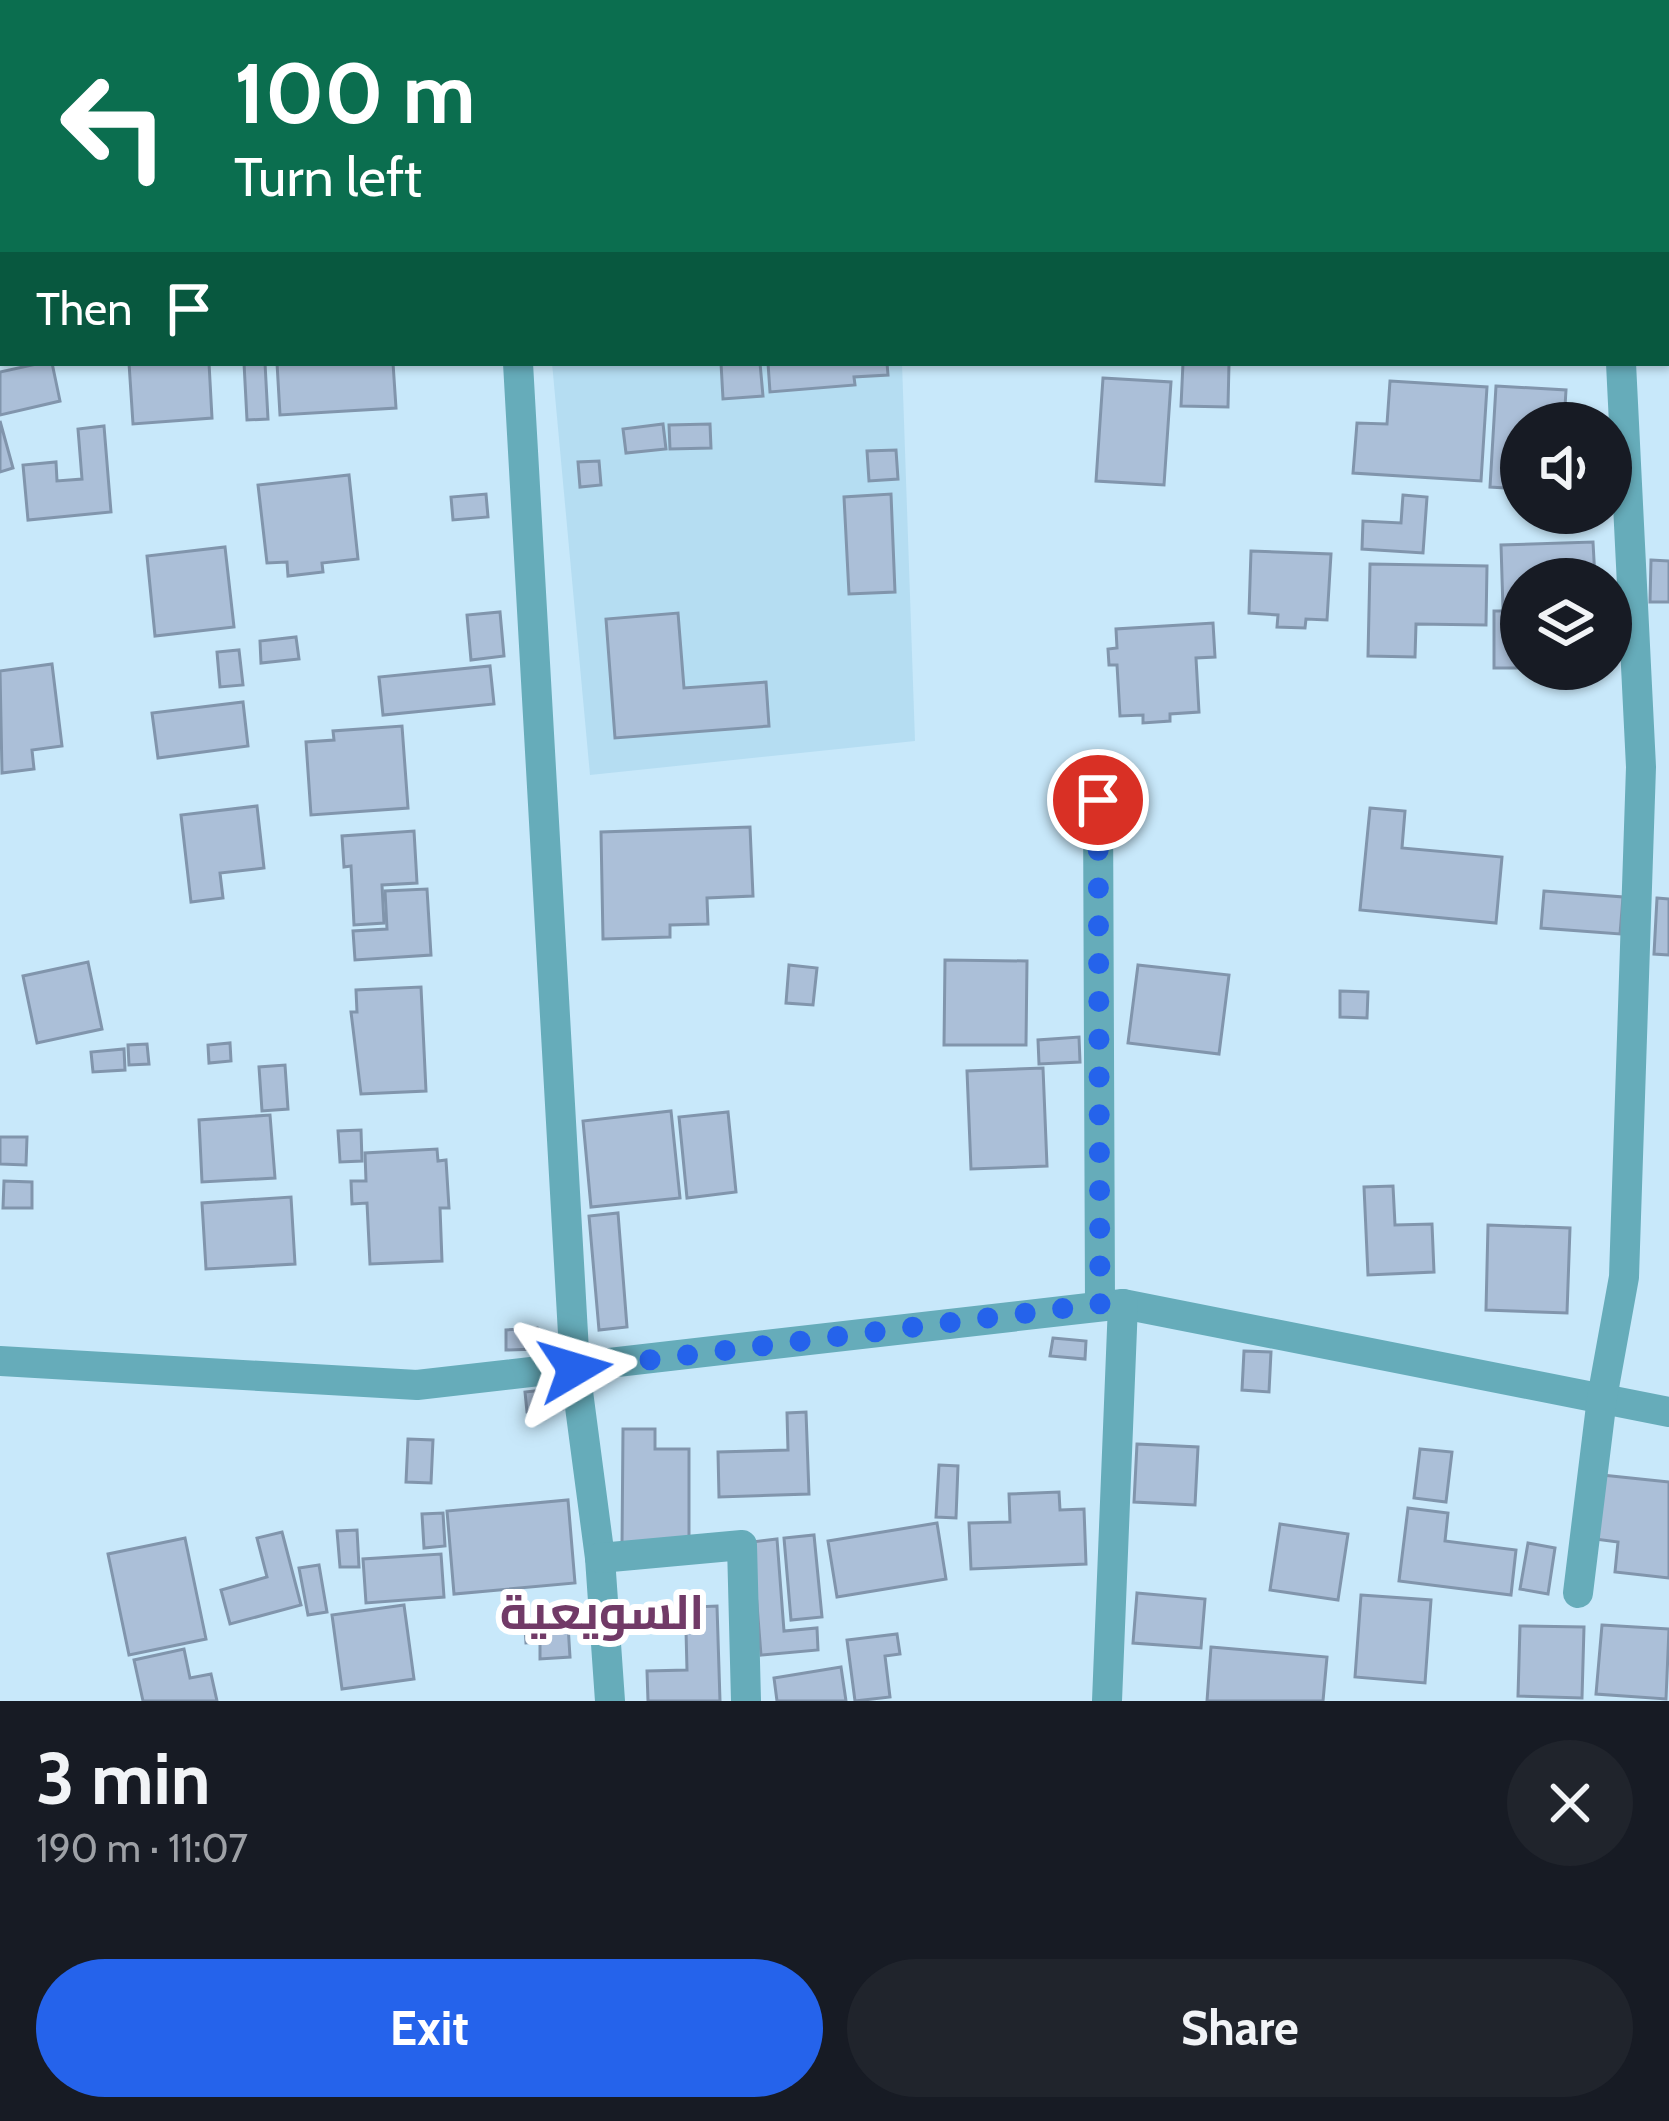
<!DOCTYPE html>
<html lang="en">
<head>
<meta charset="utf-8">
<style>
  :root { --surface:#171b24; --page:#20242c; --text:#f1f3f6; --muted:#9ea1a6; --accent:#2563eb }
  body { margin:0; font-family:Cabin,Cairo,sans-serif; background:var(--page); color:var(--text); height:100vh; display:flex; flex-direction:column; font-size:45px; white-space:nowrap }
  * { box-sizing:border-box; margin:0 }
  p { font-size:39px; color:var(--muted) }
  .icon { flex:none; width:66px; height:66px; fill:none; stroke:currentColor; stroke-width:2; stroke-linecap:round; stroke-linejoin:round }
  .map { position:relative; height:1701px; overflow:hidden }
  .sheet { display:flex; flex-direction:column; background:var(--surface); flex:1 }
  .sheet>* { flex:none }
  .hud { position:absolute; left:0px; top:0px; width:1671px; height:366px; box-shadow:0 3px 9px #0004; background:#0b6e4f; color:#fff; overflow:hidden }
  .controls { position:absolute; left:1500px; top:402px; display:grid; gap:24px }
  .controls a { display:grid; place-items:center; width:132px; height:132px; border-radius:50%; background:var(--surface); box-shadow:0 3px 9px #0004; font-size:60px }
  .pin { position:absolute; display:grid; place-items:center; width:102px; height:102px; color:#fff; margin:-51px; border:6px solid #fff; border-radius:50%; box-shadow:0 3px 12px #0007 }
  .me { position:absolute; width:132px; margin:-66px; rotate:83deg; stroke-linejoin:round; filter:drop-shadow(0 0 9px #0008) }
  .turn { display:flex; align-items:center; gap:42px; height:252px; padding:0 36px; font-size:54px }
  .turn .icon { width:156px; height:156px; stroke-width:2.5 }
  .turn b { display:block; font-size:84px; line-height:102px }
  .then { display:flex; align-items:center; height:114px; padding:0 36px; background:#0003; gap:24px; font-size:45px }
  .round { display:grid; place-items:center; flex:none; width:126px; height:126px; border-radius:63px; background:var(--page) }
  .head { display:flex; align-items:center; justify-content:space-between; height:204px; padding:0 36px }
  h1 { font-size:72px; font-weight:800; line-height:90px }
  .button { display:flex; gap:24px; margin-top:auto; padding:24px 36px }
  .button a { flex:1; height:138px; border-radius:72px; background:var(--accent); color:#fff; font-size:48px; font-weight:800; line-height:138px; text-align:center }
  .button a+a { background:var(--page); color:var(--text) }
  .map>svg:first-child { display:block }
  .built { fill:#b5ddf2 }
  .building { fill:#abbfd8; stroke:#8195ac; stroke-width:3 }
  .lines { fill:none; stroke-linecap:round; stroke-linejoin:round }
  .street { stroke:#66acba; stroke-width:30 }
  .highway { stroke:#1e5d69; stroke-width:36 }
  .route { stroke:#2563eb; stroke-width:21; stroke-dasharray:0 37.8 }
  .labels { text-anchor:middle; stroke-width:12; stroke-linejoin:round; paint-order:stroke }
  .district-label { font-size:48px; font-weight:bold; fill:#713a67; stroke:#fff }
</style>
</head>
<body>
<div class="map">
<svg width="1669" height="1701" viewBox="0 0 1669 1701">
  <rect width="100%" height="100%" fill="#c8e8fa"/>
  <path class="built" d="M552,363H902L915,741L590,775Z"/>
  <g class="building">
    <path d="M283,0H411L283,3Z"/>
    <path d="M41,363H52L60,401L0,415V372Z"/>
    <path d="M129,363H209L212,418L133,424Z"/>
    <path d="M244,363H265L268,419L247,420Z"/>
    <path d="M277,363H393L396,408L280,415Z"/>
    <path d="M721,363H760L763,396L723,399Z"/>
    <path d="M768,363H887L888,375L854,377L855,385L770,392Z"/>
    <path d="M1183,363H1229L1228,407L1181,406Z"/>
    <path d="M1103,378L1171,382L1164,485L1096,481Z"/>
    <path d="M1390,381L1487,387L1481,481L1353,473L1357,423L1387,424Z"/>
    <path d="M1496,386L1566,390L1564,423H1521V489L1490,487Z"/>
    <path d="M0,421L13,468L0,472Z"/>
    <path d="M663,424L666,449L626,453L623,429Z"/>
    <path d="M710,424L711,448L670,449L669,425Z"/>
    <path d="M104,426L111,512L28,520L23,465L56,462L57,481L82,479L78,429Z"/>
    <path d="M896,450L898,479L869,481L867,451Z"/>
    <path d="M599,461L601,485L580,487L578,462Z"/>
    <path d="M349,475L358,559L322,563L323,572L288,576L287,562L267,563L258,485Z"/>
    <path d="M486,494L488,517L453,520L451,497Z"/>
    <path d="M891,494L895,592L849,594L844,497Z"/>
    <path d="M1403,495L1427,497L1423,553L1362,549L1363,521L1401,523Z"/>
    <path d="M1593,542L1595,579H1521V609H1503L1501,545Z"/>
    <path d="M225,547L234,627L155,636L147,556Z"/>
    <path d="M1251,551L1331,554L1327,620L1306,619L1305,628L1277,627L1278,615L1249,613Z"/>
    <path d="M1651,560L1669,561V602H1650Z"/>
    <path d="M1370,564L1487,566L1486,625L1416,624L1415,657L1368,656Z"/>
    <path d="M1494,611H1521L1517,668H1494Z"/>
    <path d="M500,612L504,656L471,660L467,615Z"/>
    <path d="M678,613L684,688L766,682L769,726L615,738L606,619Z"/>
    <path d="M1213,623L1215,657L1196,658L1199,712L1170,714V721L1143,723V715L1120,716L1117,665H1109L1108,649L1117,648L1116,629Z"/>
    <path d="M296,637L299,659L261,663L260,641Z"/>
    <path d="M239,650L243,685L220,687L217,652Z"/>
    <path d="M52,664L62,746L32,750L34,769L2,773L0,671Z"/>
    <path d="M490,666L494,704L383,715L379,677Z"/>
    <path d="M243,702L248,746L158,758L152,713Z"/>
    <path d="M402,726L408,808L311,815L306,742L334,740L333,731Z"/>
    <path d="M257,806L264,868L220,873L223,898L191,902L181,815Z"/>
    <path d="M1370,808L1405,811L1402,848L1502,857L1496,923L1360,910Z"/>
    <path d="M750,827L753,896L707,898L708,924L670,925V937L603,939L601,832Z"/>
    <path d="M414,831L417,883L382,885L384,923L354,925L351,866L344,867L342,836Z"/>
    <path d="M427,889L431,955L355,960L353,931L387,929L385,891Z"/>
    <path d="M1544,891L1623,897L1620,934L1541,928Z"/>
    <path d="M1657,898L1669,899V955L1654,954Z"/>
    <path d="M945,960L1027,961L1026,1045H944Z"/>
    <path d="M88,962L102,1029L37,1043L23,976Z"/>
    <path d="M789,965L817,968L813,1005L786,1003Z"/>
    <path d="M1138,965L1229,975L1219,1054L1128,1043Z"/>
    <path d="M421,987L426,1091L361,1094L351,1012H357L356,990Z"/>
    <path d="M1340,991L1368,992L1367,1018L1340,1017Z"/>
    <path d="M1079,1037L1080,1062L1039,1064L1038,1040Z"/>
    <path d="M230,1043L231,1061L209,1063L208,1045Z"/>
    <path d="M147,1044L149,1064L129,1065L128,1045Z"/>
    <path d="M124,1049L125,1070L93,1072L91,1052Z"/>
    <path d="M285,1065L288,1109L262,1111L259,1067Z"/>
    <path d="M1043,1068L1047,1166L971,1169L967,1071Z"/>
    <path d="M671,1111L680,1198L591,1207L583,1121Z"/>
    <path d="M728,1112L736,1192L687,1198L679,1117Z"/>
    <path d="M270,1115L275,1178L202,1182L199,1120Z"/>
    <path d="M361,1130L362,1161L340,1162L338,1131Z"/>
    <path d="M0,1137H27L26,1165L0,1164Z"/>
    <path d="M437,1149L438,1161L446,1160L449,1208H440L442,1261L370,1264L367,1203L352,1204L351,1181H366L365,1153Z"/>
    <path d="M4,1181L32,1182V1208H3Z"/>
    <path d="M1393,1186L1395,1225L1432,1224L1434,1272L1368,1275L1364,1187Z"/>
    <path d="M291,1197L295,1264L206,1269L202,1203Z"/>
    <path d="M618,1213L627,1327L599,1330L589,1216Z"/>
    <path d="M1488,1225L1570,1228L1567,1313L1486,1310Z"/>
    <path d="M537,1328L538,1349L506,1350V1330Z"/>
    <path d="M1053,1338L1086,1341L1085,1359L1050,1356Z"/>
    <path d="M1244,1351L1271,1352L1269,1392L1242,1390Z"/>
    <path d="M561,1388L563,1409L527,1412L525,1392Z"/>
    <path d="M806,1412L809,1494L719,1497L718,1452L788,1450L787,1413Z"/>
    <path d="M623,1429H655V1449H689V1546H622Z"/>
    <path d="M408,1439L433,1440L431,1483L406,1482Z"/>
    <path d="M1137,1444L1198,1447L1195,1505L1134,1502Z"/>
    <path d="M1420,1449L1452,1452L1446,1502L1414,1498Z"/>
    <path d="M939,1465L958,1466L956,1518L936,1517Z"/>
    <path d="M1602,1475L1669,1482V1578L1615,1572L1618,1542L1595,1539Z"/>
    <path d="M1059,1492L1060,1510L1084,1509L1086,1564L971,1569L969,1523L1010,1522L1009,1494Z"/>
    <path d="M568,1500L575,1583L454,1594L447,1511Z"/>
    <path d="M1408,1508L1448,1513L1445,1541L1516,1550L1511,1595L1399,1581Z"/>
    <path d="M443,1513L445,1546L424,1548L422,1514Z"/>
    <path d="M937,1523L946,1579L837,1597L828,1541Z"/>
    <path d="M1280,1524L1348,1534L1338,1600L1270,1590Z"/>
    <path d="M357,1530L359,1567H340L337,1531Z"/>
    <path d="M282,1532L301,1605L230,1624L221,1590L267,1577L257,1538Z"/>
    <path d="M814,1535L822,1617L791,1620L784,1538Z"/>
    <path d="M185,1538L206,1639L129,1655L108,1554Z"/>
    <path d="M777,1539L784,1631L817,1628L818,1650L761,1655L752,1542Z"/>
    <path d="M1528,1543L1555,1548L1548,1594L1520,1589Z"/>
    <path d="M441,1554L444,1597L366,1603L363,1559Z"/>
    <path d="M319,1565L327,1612L308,1615L299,1568Z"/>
    <path d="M1137,1593L1205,1599L1201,1648L1133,1643Z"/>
    <path d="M1361,1595L1431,1600L1425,1683L1355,1677Z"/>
    <path d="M404,1605L414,1679L342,1689L332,1615Z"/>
    <path d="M717,1606L720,1701H648L647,1671L687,1670L686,1630H696L695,1607Z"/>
    <path d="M568,1625L570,1657L540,1659V1642L526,1643L525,1628Z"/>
    <path d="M1602,1625L1669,1629L1666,1699L1596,1694Z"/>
    <path d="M1520,1626L1584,1627L1582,1698L1518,1696Z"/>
    <path d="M897,1634L900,1654L885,1656L890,1697L855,1701L847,1640Z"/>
    <path d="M1211,1647L1327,1657L1323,1701H1207Z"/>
    <path d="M184,1649L190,1678L211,1674L217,1701H143L134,1660Z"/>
    <path d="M841,1667L846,1701H777L774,1678Z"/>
  </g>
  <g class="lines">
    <g class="street">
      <path d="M485,0V3"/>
      <path d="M1092,3V0"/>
      <path d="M1330,3V0"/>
      <path d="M518,363L575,1369L600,1558L610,1701"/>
      <path d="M1098,800L1100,1304"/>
      <path d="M0,1361L417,1385L1123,1304L1669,1412"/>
      <path d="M600,1558L742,1545L746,1701"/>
      <path d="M1578,1593L1602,1398L1624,1277L1641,767L1621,363"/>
      <path d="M1107,1701L1123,1304"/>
    </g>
    <g class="highway">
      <path d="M1228,0L1256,3"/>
      <path d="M1668,55H1669"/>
    </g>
  </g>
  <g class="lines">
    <path class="route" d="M575,1369L1100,1304L1098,800"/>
  </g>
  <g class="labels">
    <g class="district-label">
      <text x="602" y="1629">السويعية</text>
    </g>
  </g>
</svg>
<div class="controls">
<a><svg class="icon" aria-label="sound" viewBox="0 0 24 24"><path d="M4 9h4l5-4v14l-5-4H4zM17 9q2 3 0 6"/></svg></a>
<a><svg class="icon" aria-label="layers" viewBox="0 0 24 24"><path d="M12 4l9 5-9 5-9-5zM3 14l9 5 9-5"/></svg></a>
</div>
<div class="pin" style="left:1098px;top:800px;background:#d93025"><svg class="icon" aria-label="arrive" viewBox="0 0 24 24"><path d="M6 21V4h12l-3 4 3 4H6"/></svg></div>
<svg class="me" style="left:575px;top:1369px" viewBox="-20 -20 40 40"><path d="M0-17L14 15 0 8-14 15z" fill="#2563eb" stroke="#fff" stroke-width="4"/></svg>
<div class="hud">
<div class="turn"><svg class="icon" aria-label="left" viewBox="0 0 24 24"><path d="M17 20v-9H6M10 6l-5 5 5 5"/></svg><div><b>100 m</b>Turn left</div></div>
<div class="then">Then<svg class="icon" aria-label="arrive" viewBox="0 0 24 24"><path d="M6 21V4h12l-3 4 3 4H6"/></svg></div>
</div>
</div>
<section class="sheet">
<div class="head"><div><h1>3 min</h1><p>190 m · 11:07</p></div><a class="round"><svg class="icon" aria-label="close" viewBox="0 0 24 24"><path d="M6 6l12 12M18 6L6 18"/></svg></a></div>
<div class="button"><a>Exit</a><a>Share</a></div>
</section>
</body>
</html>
